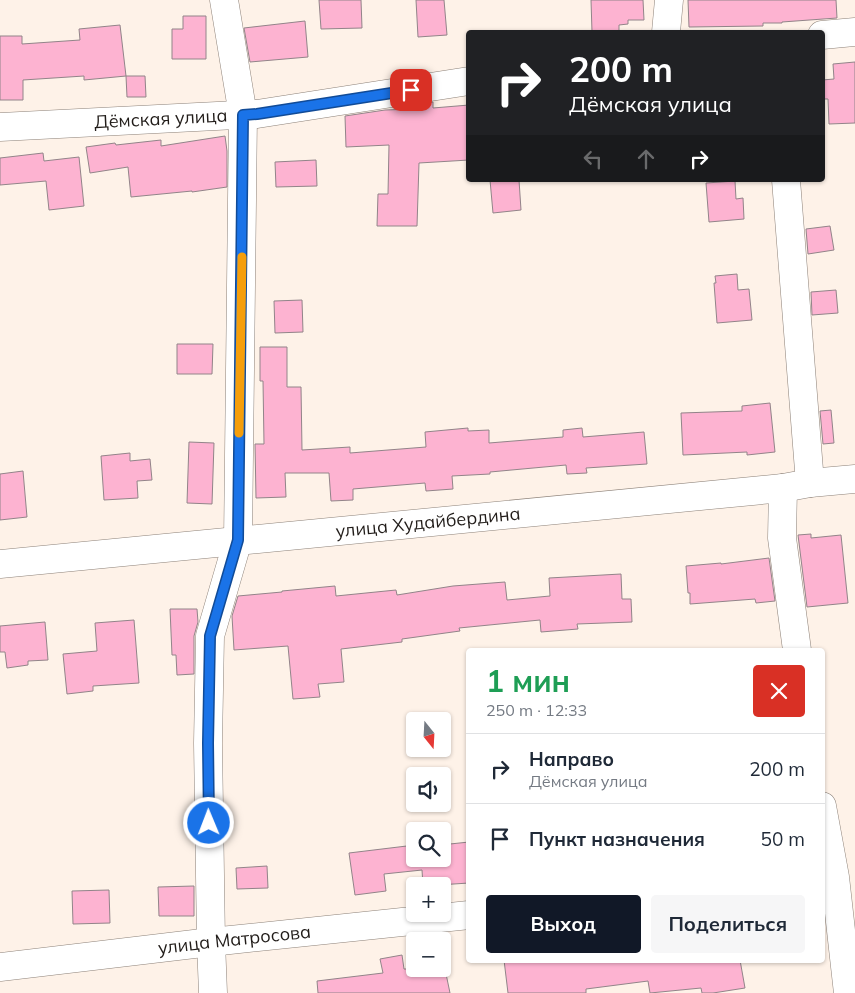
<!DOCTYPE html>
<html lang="ru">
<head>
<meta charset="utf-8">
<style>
  :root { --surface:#fff; --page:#f6f6f7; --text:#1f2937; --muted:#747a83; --line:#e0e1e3; --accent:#111827 }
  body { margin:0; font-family:Mulish,sans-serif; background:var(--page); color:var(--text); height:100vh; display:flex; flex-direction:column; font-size:19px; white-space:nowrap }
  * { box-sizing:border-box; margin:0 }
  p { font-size:16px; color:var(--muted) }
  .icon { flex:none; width:28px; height:28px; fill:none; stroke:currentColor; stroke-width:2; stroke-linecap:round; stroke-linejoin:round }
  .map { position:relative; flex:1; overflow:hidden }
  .panel { position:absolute; left:466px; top:648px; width:359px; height:315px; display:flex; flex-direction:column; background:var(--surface); border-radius:5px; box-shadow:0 1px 4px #0004 }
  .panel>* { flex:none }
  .top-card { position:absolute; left:466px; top:30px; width:359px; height:152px; border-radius:5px; box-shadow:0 1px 4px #0004; background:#202124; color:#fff; overflow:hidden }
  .needle { width:32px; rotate:162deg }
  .tools { position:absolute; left:406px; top:712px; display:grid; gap:10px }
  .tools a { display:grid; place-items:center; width:45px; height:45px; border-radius:5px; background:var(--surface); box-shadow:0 1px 4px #0004; font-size:25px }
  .pin { position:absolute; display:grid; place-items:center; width:42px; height:42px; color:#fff; margin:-21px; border-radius:10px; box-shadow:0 2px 8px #0006 }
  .me { position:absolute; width:55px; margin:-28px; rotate:359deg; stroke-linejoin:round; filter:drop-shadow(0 0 4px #0008) }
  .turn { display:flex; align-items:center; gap:18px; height:105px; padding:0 20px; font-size:22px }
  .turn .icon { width:65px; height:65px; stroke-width:2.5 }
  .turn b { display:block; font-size:35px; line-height:42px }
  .lanes { display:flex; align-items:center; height:48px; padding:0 20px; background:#0003; justify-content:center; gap:25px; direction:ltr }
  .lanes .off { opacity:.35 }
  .round { display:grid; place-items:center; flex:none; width:52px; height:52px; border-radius:5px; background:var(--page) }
  .head { display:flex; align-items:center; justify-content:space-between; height:85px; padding:0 20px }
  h1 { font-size:30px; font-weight:700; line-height:38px; color:#1e9e55 }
  .button { display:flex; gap:10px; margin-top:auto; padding:10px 20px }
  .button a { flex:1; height:58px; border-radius:5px; background:var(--accent); color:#fff; font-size:20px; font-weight:700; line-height:58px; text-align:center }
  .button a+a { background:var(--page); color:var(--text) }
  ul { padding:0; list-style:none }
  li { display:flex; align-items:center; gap:15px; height:70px; padding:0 20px; border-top:1px solid var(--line) }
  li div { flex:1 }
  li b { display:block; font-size:19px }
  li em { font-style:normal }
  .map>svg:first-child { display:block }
  .building { fill:#fdb3d1; stroke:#928489 }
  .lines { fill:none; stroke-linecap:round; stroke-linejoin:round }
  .minor-casing { stroke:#8d8279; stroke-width:29 }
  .minor { stroke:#fff; stroke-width:28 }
  .route-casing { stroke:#114b97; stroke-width:12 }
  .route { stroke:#1a73e8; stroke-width:9 }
  .slow { stroke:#f59e0b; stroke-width:9 }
  .labels { text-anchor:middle; stroke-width:4; stroke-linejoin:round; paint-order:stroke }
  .street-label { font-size:18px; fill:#211c19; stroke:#fef2e8 }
</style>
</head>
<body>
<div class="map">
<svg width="855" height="993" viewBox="0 0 855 993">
  <rect width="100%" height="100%" fill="#fef2e8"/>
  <g class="building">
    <path d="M319,0H361L362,28L321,29Z"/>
    <path d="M416,0H444L447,35L418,37Z"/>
    <path d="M591,0H643L644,20H628V24L619,25V32H592Z"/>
    <path d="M688,0H836L837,18L782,22V23H763V26L689,27Z"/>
    <path d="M183,16H206V59H172V29H183Z"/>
    <path d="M305,21L308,57L250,62L244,28Z"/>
    <path d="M120,25L126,76L84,80V76L23,80V100H0V36H22V44L80,40L79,29Z"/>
    <path d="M855,62V123L829,124L828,99H822V80L834,79L833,64Z"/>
    <path d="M126,76H145L146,97H127Z"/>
    <path d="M433,102V108L469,105V160L419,163L417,226H377L378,194H388L389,145L346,147L345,116L385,110L415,109V105Z"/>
    <path d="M225,136L227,151V187L192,192V191L131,197L128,167L90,173L86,147L115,143L116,145L161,140V146Z"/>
    <path d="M43,153L44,161L79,157L84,206L49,210L46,181L0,185V158Z"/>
    <path d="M316,160L317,186L276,187L275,162Z"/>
    <path d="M490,180H519L521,210L493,213Z"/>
    <path d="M735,181L736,199L743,198L744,219L709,222L706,183Z"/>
    <path d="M830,226L834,250L808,254L806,229Z"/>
    <path d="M737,274L738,290L749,289L752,320L717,323L714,283H716L715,276Z"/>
    <path d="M836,290L838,313L812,315L811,292Z"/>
    <path d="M302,300L303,332L275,333L274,301Z"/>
    <path d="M177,344H213L212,374H177Z"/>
    <path d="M260,347H287V387H301L302,450L350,447V453L426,447L425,432L468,428V431L489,430V443L563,437V430L582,428L583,437L644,432L647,464L586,468L587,473L567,474L566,465L490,472V474L452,476L453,489L426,491L425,483L353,489V500L331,501L329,473H285L286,497L256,498L255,444H264L263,381H260Z"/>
    <path d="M770,403L775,452L747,455V452L683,455L681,413L742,411V406Z"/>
    <path d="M831,410L834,443L823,444L820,411Z"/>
    <path d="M189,442L214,443L212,504L187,503Z"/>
    <path d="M130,453V461L150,459L152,480L137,481L138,498L104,500L101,456Z"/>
    <path d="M23,471L27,517L0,520V474Z"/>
    <path d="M811,534V538L841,535L848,603L807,607L798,535Z"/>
    <path d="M769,558L775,601L756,603L755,599L690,604V593H688L686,566L721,563V564Z"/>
    <path d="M621,574L622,599H631L632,622L577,624L578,629L541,632L540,620L459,628L460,631L402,639V642L341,649L344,682L318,684L320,697L293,699L288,646L234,650L232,616L238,596L282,592V591L335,586L336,596L396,590L397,595L453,586L505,582L507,600L550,596L549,578Z"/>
    <path d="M170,609H197L198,622L194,636V674L177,675L176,655H172Z"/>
    <path d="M134,620L139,683L93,686V691L67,694L63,654L97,651L95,623Z"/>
    <path d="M45,622L48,660L28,661V665L7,668L5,652H0V626Z"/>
    <path d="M442,842H450V844L469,842V883L423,886L422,870L384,874L386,891L355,895L349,853L415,845V859H442Z"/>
    <path d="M267,866L268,888L237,889L236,868Z"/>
    <path d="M194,886V916H159L158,887Z"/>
    <path d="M109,890L110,923L73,924L72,891Z"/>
    <path d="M402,955L404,969H445L450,993H318L317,981L383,973L380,959Z"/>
    <path d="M504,960H740L745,988L713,993H702L701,988L650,993L648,981L586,989V993H508Z"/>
  </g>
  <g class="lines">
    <g class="minor-casing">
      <g id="minor">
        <path d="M666,32L669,0"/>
        <path d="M822,35L855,32"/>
        <path id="s1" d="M0,127L257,114L469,81"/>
        <path d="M786,180L810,483"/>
        <path d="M783,488L782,538L797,650"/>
        <path id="s2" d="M0,564L783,488L810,483L855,479"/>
        <path d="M822,806L835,877L848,993"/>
        <path id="s3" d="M0,967L211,942L469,915"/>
        <path d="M213,993L211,942L208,743L210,636L238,540L243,115L224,0"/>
      </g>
    </g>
    <use href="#minor" class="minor"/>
  </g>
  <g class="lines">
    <g class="route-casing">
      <path id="route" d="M209,823L208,743L210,636L238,540L243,115L257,114L411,90"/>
    </g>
    <use href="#route" class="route"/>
    <path class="slow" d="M239,433L242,257"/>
  </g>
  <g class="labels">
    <g class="street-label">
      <text dy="6" stroke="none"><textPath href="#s1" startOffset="161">Дёмская улица</textPath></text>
      <text dy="6" stroke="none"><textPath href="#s2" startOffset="430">улица Худайбердина</textPath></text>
      <text dy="6" stroke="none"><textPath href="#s3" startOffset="236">улица Матросова</textPath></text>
    </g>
  </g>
</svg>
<div class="tools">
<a><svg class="needle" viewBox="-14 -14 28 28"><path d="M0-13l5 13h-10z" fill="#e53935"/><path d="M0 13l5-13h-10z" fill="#747a83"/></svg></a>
<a><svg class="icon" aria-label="sound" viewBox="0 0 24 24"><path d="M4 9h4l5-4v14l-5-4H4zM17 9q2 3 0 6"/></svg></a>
<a><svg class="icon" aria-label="search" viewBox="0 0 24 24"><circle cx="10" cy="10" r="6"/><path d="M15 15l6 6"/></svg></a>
<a>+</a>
<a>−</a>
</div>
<div class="pin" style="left:411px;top:90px;background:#d93025"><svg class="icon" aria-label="arrive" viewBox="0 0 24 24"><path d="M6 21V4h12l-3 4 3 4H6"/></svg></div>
<svg class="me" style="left:209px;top:823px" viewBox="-20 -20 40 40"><circle r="17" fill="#1a73e8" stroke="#fff" stroke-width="3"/><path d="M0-11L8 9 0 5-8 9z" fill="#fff"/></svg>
<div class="top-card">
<div class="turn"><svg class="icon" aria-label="right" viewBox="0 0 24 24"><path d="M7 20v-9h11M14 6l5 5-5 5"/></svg><div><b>200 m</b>Дёмская улица</div></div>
<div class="lanes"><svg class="icon off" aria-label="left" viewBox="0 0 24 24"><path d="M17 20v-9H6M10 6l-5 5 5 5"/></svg><svg class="icon off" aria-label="ahead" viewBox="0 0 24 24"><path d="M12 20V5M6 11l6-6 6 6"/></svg><svg class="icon" aria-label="right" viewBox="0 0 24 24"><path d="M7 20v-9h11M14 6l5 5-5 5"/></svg></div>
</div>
<section class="panel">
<div class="head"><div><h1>1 мин</h1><p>250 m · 12:33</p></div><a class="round" style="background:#d93025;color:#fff"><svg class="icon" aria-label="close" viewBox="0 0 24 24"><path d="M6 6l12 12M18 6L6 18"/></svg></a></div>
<ul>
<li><svg class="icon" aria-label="right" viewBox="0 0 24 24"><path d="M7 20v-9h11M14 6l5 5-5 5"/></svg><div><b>Направо</b><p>Дёмская улица</p></div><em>200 m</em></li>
<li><svg class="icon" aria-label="arrive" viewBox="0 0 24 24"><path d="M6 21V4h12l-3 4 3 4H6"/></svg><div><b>Пункт назначения</b></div><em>50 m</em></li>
</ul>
<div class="button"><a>Выход</a><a>Поделиться</a></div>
</section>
</div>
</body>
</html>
